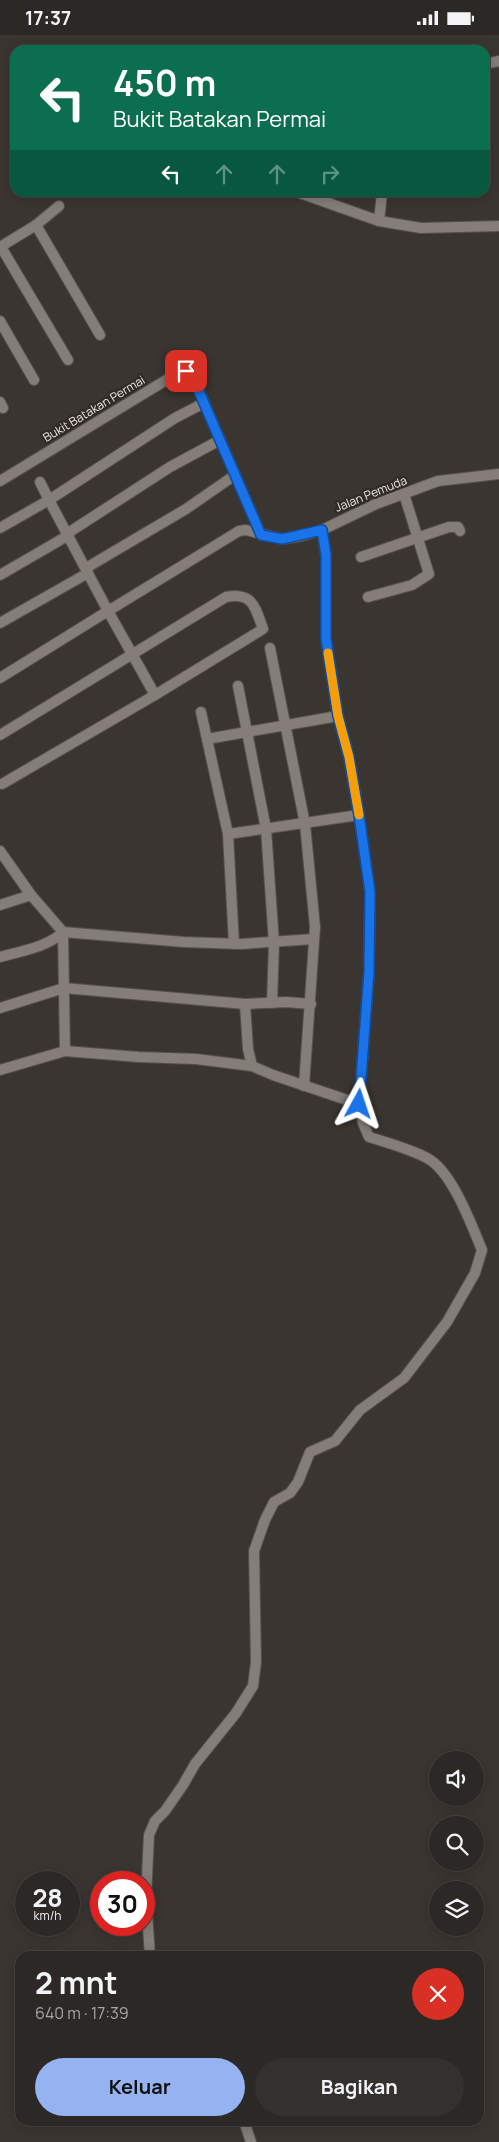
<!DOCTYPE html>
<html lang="id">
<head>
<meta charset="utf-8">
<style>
  :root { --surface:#2c2825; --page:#34302d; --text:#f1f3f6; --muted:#a6a6a7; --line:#484442; --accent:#95b2f1 }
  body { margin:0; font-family:Manrope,sans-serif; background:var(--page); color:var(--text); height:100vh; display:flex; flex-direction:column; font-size:19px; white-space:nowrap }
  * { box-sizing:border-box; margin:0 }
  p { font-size:16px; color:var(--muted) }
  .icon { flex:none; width:28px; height:28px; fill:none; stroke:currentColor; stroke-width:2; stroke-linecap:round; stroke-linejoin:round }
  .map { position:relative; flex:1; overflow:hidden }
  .panel { position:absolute; left:15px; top:1916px; width:469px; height:175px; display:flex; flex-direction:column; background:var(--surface); border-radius:15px; box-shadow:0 2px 12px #0003,0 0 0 1px var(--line) }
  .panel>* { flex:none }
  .banner { position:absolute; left:10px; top:10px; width:480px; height:152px; border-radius:15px; box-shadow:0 2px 12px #0003,0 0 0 1px var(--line); background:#0b6e4f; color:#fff; overflow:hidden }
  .fabs { position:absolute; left:429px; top:1716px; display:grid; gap:10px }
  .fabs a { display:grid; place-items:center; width:55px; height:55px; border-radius:50%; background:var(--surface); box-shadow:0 2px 12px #0003,0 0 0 1px var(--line); font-size:25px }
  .speed { position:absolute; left:15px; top:1836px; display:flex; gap:10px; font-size:25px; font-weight:700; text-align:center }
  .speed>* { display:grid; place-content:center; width:65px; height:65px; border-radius:50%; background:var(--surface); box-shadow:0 2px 12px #0003,0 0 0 1px var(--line); line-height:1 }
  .speed small { font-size:12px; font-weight:400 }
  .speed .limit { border:8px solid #d22; background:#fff; color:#111 }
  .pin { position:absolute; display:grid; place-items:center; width:42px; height:42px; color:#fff; margin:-21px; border-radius:10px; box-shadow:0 2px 8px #0006 }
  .me { position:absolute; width:55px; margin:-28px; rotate:5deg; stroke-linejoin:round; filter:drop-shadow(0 0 4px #0008) }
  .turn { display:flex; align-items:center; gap:18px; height:105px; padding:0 20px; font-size:22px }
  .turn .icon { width:65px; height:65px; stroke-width:2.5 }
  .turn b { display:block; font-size:35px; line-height:42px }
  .lanes { display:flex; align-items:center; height:48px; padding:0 20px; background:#0003; justify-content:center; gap:25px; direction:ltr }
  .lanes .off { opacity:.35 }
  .round { display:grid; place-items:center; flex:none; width:52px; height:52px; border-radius:26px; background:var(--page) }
  .overview { display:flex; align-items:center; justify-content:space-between; height:85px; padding:0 20px }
  h1 { font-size:30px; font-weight:700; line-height:38px }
  .button { display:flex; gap:10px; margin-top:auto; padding:10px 20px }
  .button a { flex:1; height:58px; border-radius:30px; background:var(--accent); color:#111; font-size:20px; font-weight:700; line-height:58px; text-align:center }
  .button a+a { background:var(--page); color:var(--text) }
  .status { display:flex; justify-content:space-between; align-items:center; height:35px; padding:0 25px; background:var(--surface); direction:ltr }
  .status svg { height:14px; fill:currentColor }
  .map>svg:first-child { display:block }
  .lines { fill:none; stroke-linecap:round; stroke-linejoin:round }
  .minor-casing { stroke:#55524e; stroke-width:12 }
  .minor { stroke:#847d78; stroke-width:10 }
  .route-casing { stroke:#114b97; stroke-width:12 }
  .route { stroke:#1a73e8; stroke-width:9 }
  .slow { stroke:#f59e0b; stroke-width:9 }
  .labels { text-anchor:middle; stroke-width:4.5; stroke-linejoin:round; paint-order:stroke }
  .street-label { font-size:12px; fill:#eae7e4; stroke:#302b27 }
</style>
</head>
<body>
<div class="status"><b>17:37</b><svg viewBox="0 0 49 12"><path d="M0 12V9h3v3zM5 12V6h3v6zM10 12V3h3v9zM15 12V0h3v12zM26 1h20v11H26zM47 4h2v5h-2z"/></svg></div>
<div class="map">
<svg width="499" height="2107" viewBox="0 0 499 2107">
  <rect width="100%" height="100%" fill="#3a3531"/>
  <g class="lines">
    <g class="minor-casing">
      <g id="minor">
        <path d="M485,29L499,26"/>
        <path d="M300,158L379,186L421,193L499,191"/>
        <path d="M379,186L382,158"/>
        <path d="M36,190L100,300"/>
        <path d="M0,212L36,190L59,171"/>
        <path d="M1,212L68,325"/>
        <path d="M0,286L34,345"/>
        <path d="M0,367L3,373"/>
        <path d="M0,446L181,336L191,337L261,500"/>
        <path d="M40,447L49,465L175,383L204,368"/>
        <path d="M0,493L49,465L108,576L239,496L246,495L282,504L301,501L322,495L376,469L438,446L499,439"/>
        <path d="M68,498L170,432L220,405"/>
        <path d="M361,522L449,492H458L460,496"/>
        <path d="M86,533L186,474L235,440"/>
        <path d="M0,540L69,500"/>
        <path d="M368,562L412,550L429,539L404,459"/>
        <path d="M0,588L88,538"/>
        <path d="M270,613L305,789L315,892L304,1051"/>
        <path d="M0,643L108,576L155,660"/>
        <path d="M238,651L266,794L274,908L272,968"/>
        <path d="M201,677L228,799L234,909"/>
        <path d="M0,700L226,562C253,557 255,572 263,594L155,660L2,749"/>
        <path d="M207,704L338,681"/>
        <path d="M228,799L359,780"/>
        <path d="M0,816L31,860"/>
        <path d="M0,870L31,860L63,897L184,907L241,909L314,904"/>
        <path d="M63,897L65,1016"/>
        <path d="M0,922C21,916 48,912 63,897"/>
        <path d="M245,969L248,1014L252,1031"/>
        <path d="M0,973L64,953L245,969L286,967L311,969"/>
        <path d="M0,1035L65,1016L139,1022L196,1024L252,1031L273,1040L359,1069"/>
        <path d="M150,1921L146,1862L149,1800L155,1786L165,1776L183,1750L195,1729L236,1678L253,1651L256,1627L254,1516L265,1485L274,1467L290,1458L298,1447L310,1417L335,1406L360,1375L404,1343L447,1287L475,1238L482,1215C471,1189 452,1136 427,1123C410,1114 388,1108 369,1102L363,1088L359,1069L369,937L370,857L359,780L349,722L338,681L326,604V520L322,495"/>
        <path d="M244,2086L251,2107"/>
      </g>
    </g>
    <use href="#minor" class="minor"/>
  </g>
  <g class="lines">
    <g class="route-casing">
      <path id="route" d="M186,336L191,338L261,500L282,504L322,495L326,520V604L338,681L349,722L359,780L370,857L369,937L359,1069"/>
    </g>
    <use href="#route" class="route"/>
    <path class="slow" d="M328,618L338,681L349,722L359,780"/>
  </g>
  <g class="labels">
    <g class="street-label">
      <text transform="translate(94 374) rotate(-31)" y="4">Bukit Batakan Permai</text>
      <text transform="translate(371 459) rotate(-22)" y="4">Jalan Pemuda</text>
    </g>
  </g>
</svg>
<div class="fabs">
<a><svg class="icon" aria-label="sound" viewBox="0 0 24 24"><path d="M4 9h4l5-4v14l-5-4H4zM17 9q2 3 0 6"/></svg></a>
<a><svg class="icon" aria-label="search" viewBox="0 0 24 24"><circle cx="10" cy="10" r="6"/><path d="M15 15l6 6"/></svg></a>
<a><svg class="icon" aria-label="layers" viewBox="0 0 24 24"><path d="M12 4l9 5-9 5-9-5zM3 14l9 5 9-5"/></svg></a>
</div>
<div class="speed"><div>28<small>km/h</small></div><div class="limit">30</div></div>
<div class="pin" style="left:186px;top:336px;background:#d93025"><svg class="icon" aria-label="arrive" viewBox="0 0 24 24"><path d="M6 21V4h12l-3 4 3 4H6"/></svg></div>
<svg class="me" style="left:359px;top:1069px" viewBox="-20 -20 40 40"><path d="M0-17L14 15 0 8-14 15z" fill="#1a73e8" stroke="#fff" stroke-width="4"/></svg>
<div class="banner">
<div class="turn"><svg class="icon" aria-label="left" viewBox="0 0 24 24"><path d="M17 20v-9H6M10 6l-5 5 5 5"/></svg><div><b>450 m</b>Bukit Batakan Permai</div></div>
<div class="lanes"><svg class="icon" aria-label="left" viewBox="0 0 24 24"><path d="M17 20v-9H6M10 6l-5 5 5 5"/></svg><svg class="icon off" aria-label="ahead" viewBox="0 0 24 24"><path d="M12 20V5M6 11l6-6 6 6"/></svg><svg class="icon off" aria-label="ahead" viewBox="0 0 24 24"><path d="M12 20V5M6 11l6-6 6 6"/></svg><svg class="icon off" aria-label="right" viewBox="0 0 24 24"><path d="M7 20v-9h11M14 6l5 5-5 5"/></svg></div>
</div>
<section class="panel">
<div class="overview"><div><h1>2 mnt</h1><p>640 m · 17:39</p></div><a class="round" style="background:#d93025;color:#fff"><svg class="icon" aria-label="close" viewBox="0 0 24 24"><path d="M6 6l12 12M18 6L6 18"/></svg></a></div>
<div class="button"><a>Keluar</a><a>Bagikan</a></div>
</section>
</div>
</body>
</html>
